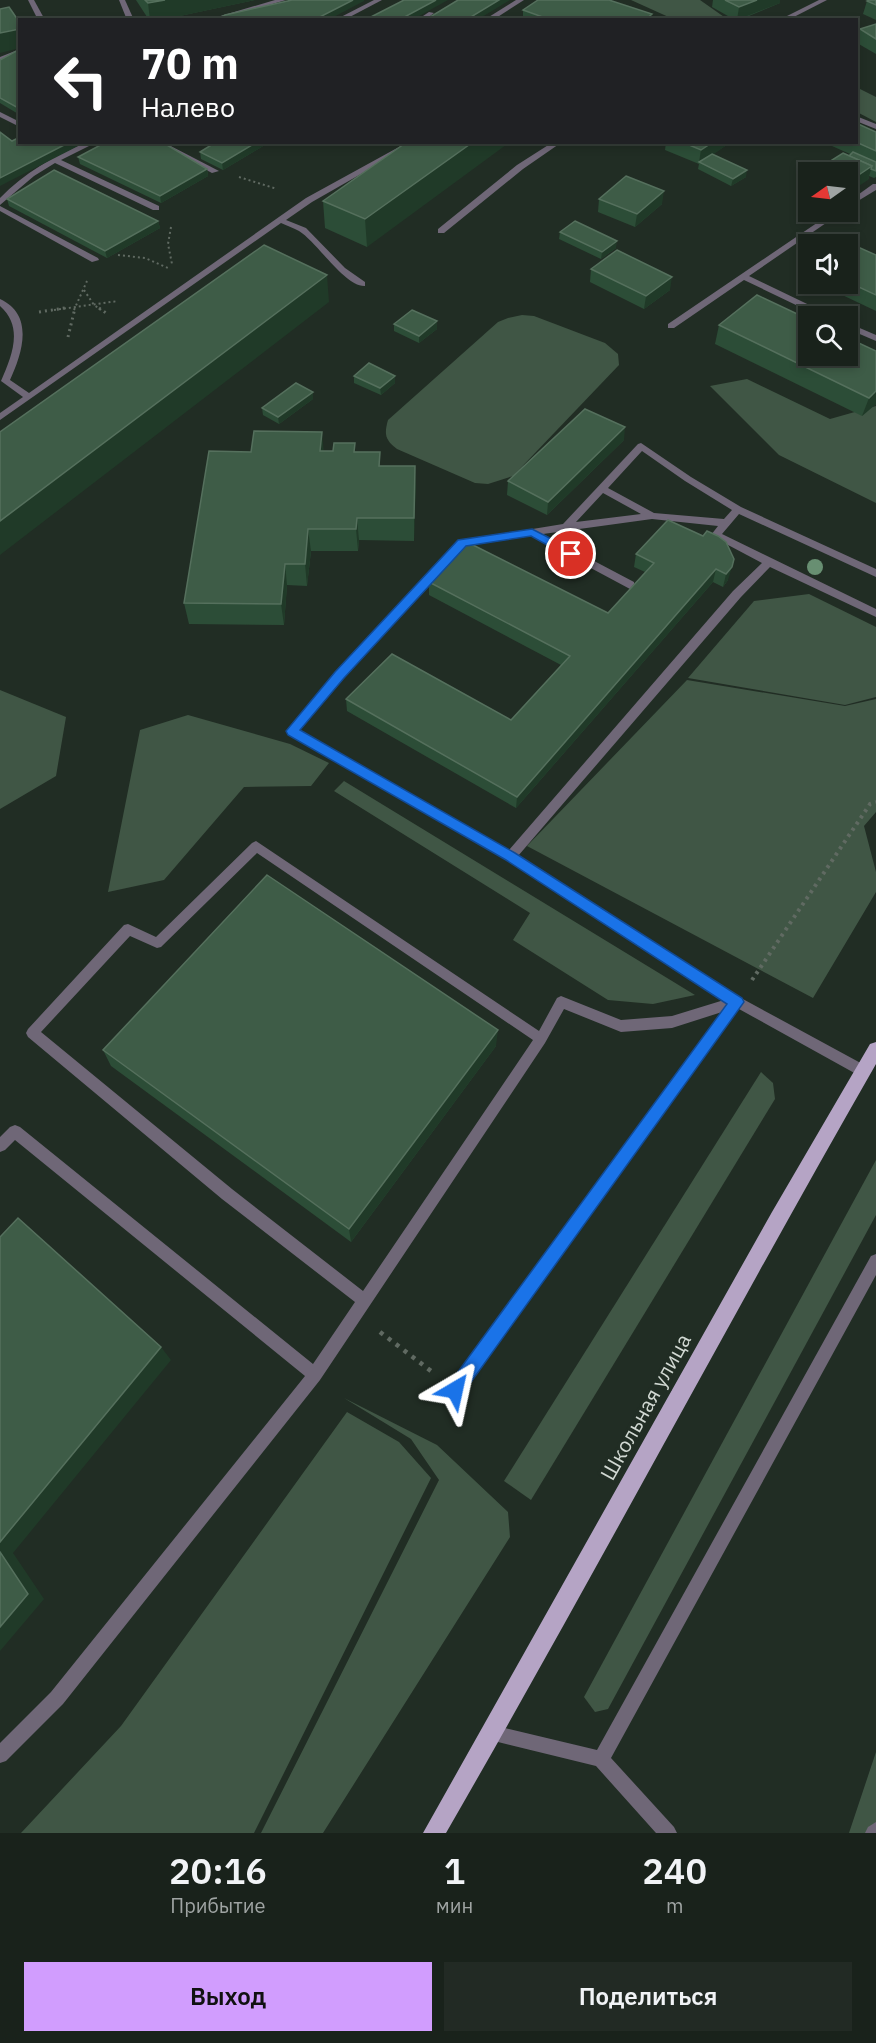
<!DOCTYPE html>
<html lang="ru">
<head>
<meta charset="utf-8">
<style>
  :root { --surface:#19221b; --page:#222a24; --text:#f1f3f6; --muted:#9fa4a3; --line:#373f3a; --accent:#d19dfe }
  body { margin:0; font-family:"IBM Plex Sans",sans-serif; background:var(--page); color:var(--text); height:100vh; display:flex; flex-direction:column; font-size:22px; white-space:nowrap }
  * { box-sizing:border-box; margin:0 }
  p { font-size:20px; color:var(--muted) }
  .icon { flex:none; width:33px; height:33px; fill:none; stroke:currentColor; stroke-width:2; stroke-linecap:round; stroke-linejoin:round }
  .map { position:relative; height:1833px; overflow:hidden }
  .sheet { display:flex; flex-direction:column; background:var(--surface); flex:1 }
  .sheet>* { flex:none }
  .hud { position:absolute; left:18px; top:18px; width:840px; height:126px; border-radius:0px; box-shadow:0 3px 9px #0003,0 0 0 2px var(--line); background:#202124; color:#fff; overflow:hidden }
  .needle { width:39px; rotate:256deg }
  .fabs { position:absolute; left:798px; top:162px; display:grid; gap:12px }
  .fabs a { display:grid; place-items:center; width:60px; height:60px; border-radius:0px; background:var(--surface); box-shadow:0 3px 9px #0003,0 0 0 2px var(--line); font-size:30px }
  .pin { position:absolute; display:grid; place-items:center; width:51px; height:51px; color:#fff; margin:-26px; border:3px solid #fff; border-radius:50%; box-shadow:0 2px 6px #0007 }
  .me { position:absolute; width:66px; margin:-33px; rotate:36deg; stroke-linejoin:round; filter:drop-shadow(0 0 4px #0008) }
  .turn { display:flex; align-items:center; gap:21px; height:126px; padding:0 24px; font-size:27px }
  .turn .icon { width:78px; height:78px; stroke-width:2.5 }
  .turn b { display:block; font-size:42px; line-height:51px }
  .eta { display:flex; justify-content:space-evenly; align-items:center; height:102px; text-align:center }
  .eta b { font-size:36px; font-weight:600; line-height:42px }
  .primary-button { display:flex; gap:12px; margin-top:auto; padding:12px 24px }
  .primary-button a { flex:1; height:69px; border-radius:0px; background:var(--accent); color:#111; font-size:24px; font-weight:600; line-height:69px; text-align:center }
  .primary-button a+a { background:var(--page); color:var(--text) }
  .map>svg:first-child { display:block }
  .green { fill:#405645 }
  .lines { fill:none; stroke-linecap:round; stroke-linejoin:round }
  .path-far3 { stroke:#606a62; stroke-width:2; stroke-dasharray:2 3; stroke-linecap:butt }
  .path-far2 { stroke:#606a62; stroke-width:3; stroke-dasharray:2 4; stroke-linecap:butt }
  .path-far1 { stroke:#606a62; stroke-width:4; stroke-dasharray:3 4.5; stroke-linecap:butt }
  .path { stroke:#606a62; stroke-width:4.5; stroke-dasharray:4 6; stroke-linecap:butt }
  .service { fill:#6f6777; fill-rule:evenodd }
  .minor { fill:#6f6777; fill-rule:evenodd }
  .tertiary { fill:#6f6777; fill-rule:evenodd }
  .primary { fill:#b5a4c5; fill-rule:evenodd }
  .tree { fill:#688f72 }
  .wall { fill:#2c4d37 }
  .shaded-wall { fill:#203a28 }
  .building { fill:#3e5c47; stroke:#55705d; stroke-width:1.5 }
  .route { fill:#1a73e8; stroke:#114b97; stroke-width:1.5 }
  .labels { text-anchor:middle; stroke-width:6; stroke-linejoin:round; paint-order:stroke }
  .near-street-label { font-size:21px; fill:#d1d8d2; stroke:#212d24 }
</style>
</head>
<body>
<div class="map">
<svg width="876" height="1833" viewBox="0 0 876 1833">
  <rect width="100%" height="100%" fill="#212d24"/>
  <g class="green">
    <path d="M631,0H700L727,19H673Z"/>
    <path d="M856,87L876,97V122L857,112Z"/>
    <path d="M522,315L534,316L605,343L618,354L619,365L513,476L488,484L475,483L397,449C385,440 384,434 388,420L498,322L508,318Z"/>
    <path d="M747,379L830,419L876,406V503L779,455L710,386Z"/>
    <path d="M809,594L876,627V697L845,705L688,678L754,601Z"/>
    <path d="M687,680L845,706L876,699V812L864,826L876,872V892L813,998L527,846Z"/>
    <path d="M0,690L66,717L56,776L0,809Z"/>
    <path d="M188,715L290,744L329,763L311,786L244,787L164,880L108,892L140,730Z"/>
    <path d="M344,781L695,995L653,1004L608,1000L513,940L530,913L334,791Z"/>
    <path d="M761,1072L773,1083L775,1099L531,1500L504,1481Z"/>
    <path d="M876,1160V1215L608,1709L595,1712L584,1697Z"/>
    <path d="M344,1398L437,1445L508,1512L510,1537L323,1833H261L439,1480L411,1439Z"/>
    <path d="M347,1412L399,1442L431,1478L254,1833H21L121,1726Z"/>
    <path d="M876,1752V1833H849Z"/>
  </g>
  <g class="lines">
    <g class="path-far3">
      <path d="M239,177L277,189"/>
      <path d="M171,227L168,244L172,264"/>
      <path d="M118,255L145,258L168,268"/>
      <path d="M84,290L94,305L101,310"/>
      <path d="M54,310L118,301"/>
      <path d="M74,310L87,281"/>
    </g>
    <g class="path-far2">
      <path d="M99,308L106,313"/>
      <path d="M39,312L65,308"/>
      <path d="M68,337L75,308"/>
    </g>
    <path class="path-far1" d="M752,980L870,804L876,802"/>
    <path class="path" d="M380,1332L431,1371"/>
    <g class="service">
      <path d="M28,0H34L45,20H38Z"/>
      <path d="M119,0H125L134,20H127Z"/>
      <path d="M275,0H286L219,20H207Z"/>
      <path d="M374,0H382L344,20H335Z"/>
      <path d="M516,0H524L493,20H484Z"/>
      <path d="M429,12L434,13L425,20H417Z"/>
      <path d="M20,49V54L0,61V57Z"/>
      <path d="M0,112L20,122V127L0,117Z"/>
      <path d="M86,142H97L61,160L159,206V210H153L55,163L34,176L0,205V198C24,173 54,156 86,142Z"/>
      <path d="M153,142H163L219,171L212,173Z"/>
      <path d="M408,142H417L312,202L286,220L306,228L345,268L365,282V286C345,287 317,242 299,231C294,228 287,226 281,223L0,420V413L23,397L1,381C12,356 24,327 0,306V299C35,315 22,354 10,380L29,393L306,198Z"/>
      <path d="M553,142H562L523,169L444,233H438V229L517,165Z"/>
      <path d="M873,184H876V190L848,207V202Z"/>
      <path d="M0,206L98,258L99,260L92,262L0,211Z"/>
      <path d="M833,212H842L749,276L828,314L829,316H819L744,280L674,328H668V324Z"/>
      <path d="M848,323L876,335V341L848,329Z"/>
      <path d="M641,443L691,477L741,507L876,569V577L739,514L722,534L876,609V617L770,567L741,597L518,856L741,998L868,1067L869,1071L868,1075L863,1077L858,1075L739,1009L460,1395L455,1397L450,1395L448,1390L450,1385L722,1012L672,1028L621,1032L564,1009L545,1043L320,1380L63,1704L6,1761L0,1763V1743L51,1692L305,1376L15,1140L5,1150L0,1152V1137L10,1127L15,1125L20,1127L313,1364L355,1302L222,1199L28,1037L26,1033L28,1029L124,925L128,924L156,937L252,843L256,841L539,1031L557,998L561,996L621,1020L672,1016L724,1000L506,860L288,734L287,731L336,672L459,541L563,524L638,444ZM642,451L685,481L732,510L724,519L654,513L608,488ZM603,493L641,514L576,522ZM652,519L718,526L711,535L713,537L762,563L733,591L509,850L299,730L344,678L465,546L531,536L630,589L634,588V582L543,534ZM257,853L533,1040L363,1291L232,1189L41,1032L130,936L157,948L161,947Z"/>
      <path d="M876,1254V1275L611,1758L674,1827L677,1833H656L596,1766L486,1739L484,1733L486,1727L492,1725L597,1750L871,1256Z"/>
      <path d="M876,1822V1833H865L868,1827Z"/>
    </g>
    <path class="minor" d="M819,0H827L788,20H779Z"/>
    <path class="tertiary" d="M856,116L876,124V129L856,121Z"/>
    <path class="primary" d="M876,1042V1064C730,1319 593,1578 446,1833H423L772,1212L870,1044Z"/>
  </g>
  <circle class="tree" cx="815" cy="567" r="8"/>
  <g class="wall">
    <path d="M136,0H255L161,20H149Z"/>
    <path d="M713,0H780V3L739,20H735L712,7Z"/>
    <path d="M876,0V20L863,14L867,1Z"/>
    <path d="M523,10L651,20H523Z"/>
    <path d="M876,24V54L857,43L860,29Z"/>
    <path d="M20,49V115L0,103V60Z"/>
    <path d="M876,132V177L874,178L869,176L868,180L849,156L850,154L823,142H856Z"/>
    <path d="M216,142H270L223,170L201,159L200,152Z"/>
    <path d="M407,142L367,247L325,228L323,201Z"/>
    <path d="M666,142H731L713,154L746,177L731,186L698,169L699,164L665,150Z"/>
    <path d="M78,157L207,169L208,176L161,203L80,164Z"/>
    <path d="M7,199L158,221L160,228L107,258L9,206Z"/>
    <path d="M599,199L662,204L635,227L598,212Z"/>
    <path d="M560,232L616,248L601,259L559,239Z"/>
    <path d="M848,244L876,255V311L819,284H848Z"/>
    <path d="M808,262V279L804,277L807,263Z"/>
    <path d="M591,269L670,290L644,309L590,282Z"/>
    <path d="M394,324L437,329L419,343L394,331Z"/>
    <path d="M719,325L876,351V404L862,416L715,344Z"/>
    <path d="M354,376L395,383L381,395L354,383Z"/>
    <path d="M313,399L279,424L263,415L262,408Z"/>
    <path d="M624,440L547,515L507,495L508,481Z"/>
    <path d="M323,451L380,452V466H415L414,541L359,540L358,551H311L307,586L287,585L284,625L189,624L184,603L251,452Z"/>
    <path d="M707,531L728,580L723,587L713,582L516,808L347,711L346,699L511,720L561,665L429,595V582L608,613L645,572L634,567L636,554L703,536Z"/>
    <path d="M496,1046L351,1242L111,1066L103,1050Z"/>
  </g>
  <g class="shaded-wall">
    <path d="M165,0H255L161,20H150L148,3Z"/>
    <path d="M353,0H364V1L328,20H314Z"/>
    <path d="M436,0H448L412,20H399Z"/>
    <path d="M499,0H510L477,20H466Z"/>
    <path d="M757,0H780V3L737,20L739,7Z"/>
    <path d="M652,14L651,20H645Z"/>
    <path d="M20,29V48L0,53V33Z"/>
    <path d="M70,142H86L0,186V178Z"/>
    <path d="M257,142H270L223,170L222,163Z"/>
    <path d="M473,142H510L367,247L365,219Z"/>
    <path d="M713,142H731L701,163L699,162L701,150Z"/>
    <path d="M872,166L868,180L848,193V182Z"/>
    <path d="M207,169L208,176L161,203L160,196Z"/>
    <path d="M747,170L746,177L731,186L733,179Z"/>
    <path d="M664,191L662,204L635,227L637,214Z"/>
    <path d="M158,221L160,228L107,258L105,251Z"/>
    <path d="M617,241L616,248L601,259L602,252Z"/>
    <path d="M327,275L329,302L0,555V521Z"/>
    <path d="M672,277L670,290L644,309L646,296Z"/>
    <path d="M437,321V329L419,343V336Z"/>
    <path d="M395,376V383L381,395L380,388Z"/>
    <path d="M876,391V404L862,416L869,398Z"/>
    <path d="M313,392V399L279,424L278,417Z"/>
    <path d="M625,427L624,440L547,515L548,502Z"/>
    <path d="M322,432L324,454L320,451Z"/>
    <path d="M415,466L416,488L414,541V518Z"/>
    <path d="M357,518L359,540L358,551L356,529Z"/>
    <path d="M308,529L311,551L307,586L305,564Z"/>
    <path d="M285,564L287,585L284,625L281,604Z"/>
    <path d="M732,567L728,580L723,587L726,574Z"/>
    <path d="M716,569L713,582L516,808L517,797Z"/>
    <path d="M498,1030L496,1046L351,1242L349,1229Z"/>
    <path d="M161,1347L171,1360L13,1553L44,1599L0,1651V1542Z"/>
  </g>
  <g class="building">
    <path d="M145,0H165L148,3Z"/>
    <path d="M292,0H353L314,20H215L225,15Z"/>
    <path d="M404,0H436L399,20H365Z"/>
    <path d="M458,0H499L466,20H425Z"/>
    <path d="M538,0H609L652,14L645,20H551L523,10Z"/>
    <path d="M725,0H757L739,7Z"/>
    <path d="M869,0H876V5L867,1Z"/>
    <path d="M9,7L20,23V29L0,33V9Z"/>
    <path d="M876,24V39L860,29Z"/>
    <path d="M20,49L19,67L20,109L0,98V60Z"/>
    <path d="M856,123L876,132V151L856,142Z"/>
    <path d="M0,132L12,141L20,137V142H70L0,178Z"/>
    <path d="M106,142H162L207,169L160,196L78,157Z"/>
    <path d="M216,142H257L222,163L200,152Z"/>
    <path d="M407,142H473L365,219L323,201Z"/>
    <path d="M682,142H713L701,150Z"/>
    <path d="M853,152L876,162V171L871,169L872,166L849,156Z"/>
    <path d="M843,153L872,166L848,182V172H813Z"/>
    <path d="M712,154L747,170L733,179L699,162Z"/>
    <path d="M54,170L158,221L105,251L7,199Z"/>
    <path d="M626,176L664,191L637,214L599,199Z"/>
    <path d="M575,221L617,241L602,252L560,232Z"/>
    <path d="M840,239L876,255V295L848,282V244H832Z"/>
    <path d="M264,245L327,275L0,521V432Z"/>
    <path d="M617,250L672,277L646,296L591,269Z"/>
    <path d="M757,295L808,319V356H848V338L876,351V391L869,398L719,325Z"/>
    <path d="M412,310L437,321L419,336L394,324Z"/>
    <path d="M369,363L395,376L380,388L354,376Z"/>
    <path d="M296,383L313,392L278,417L262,408Z"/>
    <path d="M585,409L625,427L548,502L508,481Z"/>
    <path d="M254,431L322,432L320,451H333L334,443H355L354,452H380L379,466H415L414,518H357L356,529H308L305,564H285L281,604L184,603L209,451L251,452Z"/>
    <path d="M668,520L703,536L707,531L718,536L726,542L734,559L732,567L726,574L716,569L517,797L346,699L392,654L511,720L570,656L429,582L469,543L608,613L654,563L636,554Z"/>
    <path d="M267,875L498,1030L349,1229L103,1050Z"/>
    <path d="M18,1218L161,1347L0,1542V1237Z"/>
    <path d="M0,1552L28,1594L0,1627Z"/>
  </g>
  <path class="route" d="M532,529L575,551V556H567L531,536L466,546L344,678L300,730L515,853L742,998L744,1002L461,1396L455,1398L449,1396L447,1390L449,1384L727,1004L506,860L288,735L286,731L335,672L458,540Z"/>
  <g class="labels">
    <g class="near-street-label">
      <text transform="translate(646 1407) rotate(-61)" y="7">Школьная улица</text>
    </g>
  </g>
</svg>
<div class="fabs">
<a><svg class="needle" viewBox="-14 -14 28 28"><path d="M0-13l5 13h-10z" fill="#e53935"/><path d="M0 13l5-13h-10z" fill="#9fa4a3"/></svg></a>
<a><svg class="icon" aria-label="sound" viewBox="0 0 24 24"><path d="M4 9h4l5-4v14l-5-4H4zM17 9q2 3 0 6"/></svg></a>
<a><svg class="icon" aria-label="search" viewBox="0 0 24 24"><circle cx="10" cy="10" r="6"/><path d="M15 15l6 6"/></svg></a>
</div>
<div class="pin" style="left:571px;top:554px;background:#d93025"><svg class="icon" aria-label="arrive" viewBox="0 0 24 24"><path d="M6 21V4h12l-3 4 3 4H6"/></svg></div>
<svg class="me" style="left:455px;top:1390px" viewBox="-20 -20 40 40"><path d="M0-17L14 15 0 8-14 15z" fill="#1a73e8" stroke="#fff" stroke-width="4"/></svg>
<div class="hud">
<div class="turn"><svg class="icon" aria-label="left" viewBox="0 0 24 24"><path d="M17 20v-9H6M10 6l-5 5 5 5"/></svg><div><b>70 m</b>Налево</div></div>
</div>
</div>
<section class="sheet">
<div class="eta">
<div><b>20:16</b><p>Прибытие</p></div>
<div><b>1</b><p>мин</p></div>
<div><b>240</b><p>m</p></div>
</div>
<div class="primary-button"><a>Выход</a><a>Поделиться</a></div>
</section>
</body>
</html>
